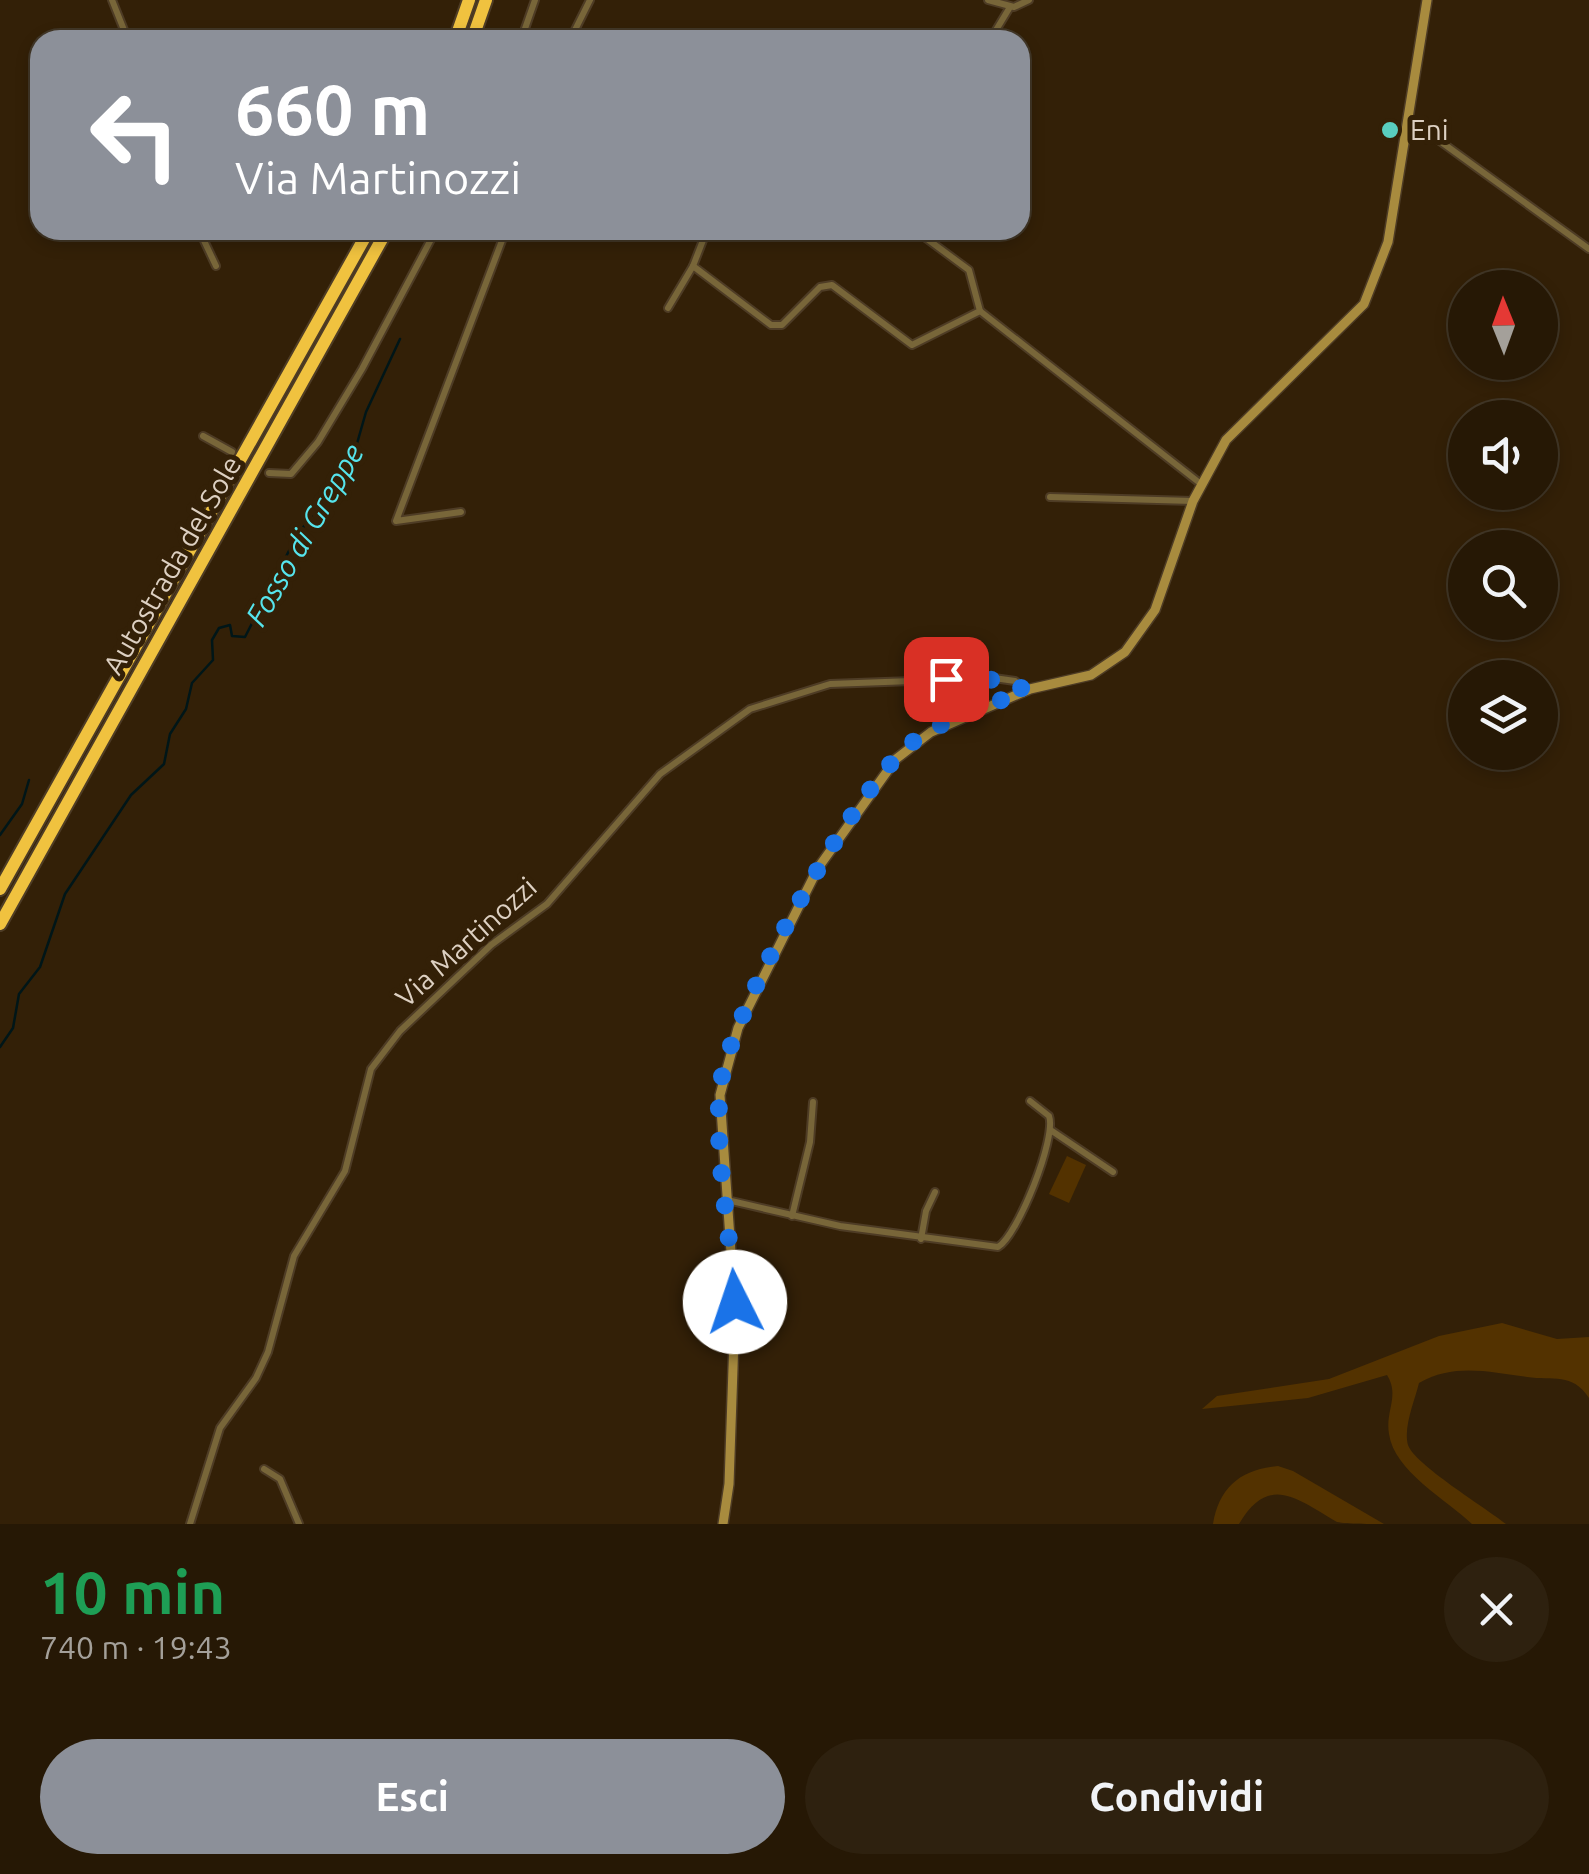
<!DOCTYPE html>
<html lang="it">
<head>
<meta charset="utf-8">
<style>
  :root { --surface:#261805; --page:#2e210f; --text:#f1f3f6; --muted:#a4a09a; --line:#423727; --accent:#8c9099 }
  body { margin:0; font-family:Ubuntu,sans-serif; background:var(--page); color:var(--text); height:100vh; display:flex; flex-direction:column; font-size:38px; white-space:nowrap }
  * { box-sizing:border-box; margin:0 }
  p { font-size:32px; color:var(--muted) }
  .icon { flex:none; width:55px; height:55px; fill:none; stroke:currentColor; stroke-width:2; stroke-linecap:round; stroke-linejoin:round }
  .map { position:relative; height:1524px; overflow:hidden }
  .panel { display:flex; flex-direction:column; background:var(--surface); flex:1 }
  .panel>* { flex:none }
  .hud { position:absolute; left:30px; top:30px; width:1000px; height:210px; border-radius:30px; box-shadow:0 5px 15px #0003,0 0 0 2px var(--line); background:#8c9099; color:#fff; overflow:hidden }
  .needle { width:65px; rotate:359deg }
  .fabs { position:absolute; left:1448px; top:270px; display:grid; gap:20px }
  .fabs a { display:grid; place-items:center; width:110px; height:110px; border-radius:50%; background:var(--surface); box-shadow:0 5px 15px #0003,0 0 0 2px var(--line); font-size:50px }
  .pin { position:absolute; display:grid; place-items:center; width:85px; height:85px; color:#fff; margin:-42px; border-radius:20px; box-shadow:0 5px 15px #0006 }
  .me { position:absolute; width:110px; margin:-55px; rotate:356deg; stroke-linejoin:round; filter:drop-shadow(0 0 8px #0008) }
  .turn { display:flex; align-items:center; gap:35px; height:210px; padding:0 40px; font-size:45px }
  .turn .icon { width:130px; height:130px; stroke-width:2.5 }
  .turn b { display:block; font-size:70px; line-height:85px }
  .round { display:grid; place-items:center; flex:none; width:105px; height:105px; border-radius:52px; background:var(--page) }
  .headline { display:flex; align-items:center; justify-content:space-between; height:170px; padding:0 40px }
  h1 { font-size:60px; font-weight:700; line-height:75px; color:#1e9e55 }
  .primary-button { display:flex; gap:20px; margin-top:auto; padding:20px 40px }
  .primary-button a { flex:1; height:115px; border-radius:60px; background:var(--accent); color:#fff; font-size:40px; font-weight:700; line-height:115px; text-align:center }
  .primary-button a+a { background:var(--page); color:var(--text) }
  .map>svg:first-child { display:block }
  .green { fill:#533200 }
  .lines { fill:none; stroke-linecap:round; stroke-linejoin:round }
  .stream { stroke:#001618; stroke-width:2.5 }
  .minor-casing { stroke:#4e3c25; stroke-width:10 }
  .secondary-casing { stroke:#4e3c25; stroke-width:12 }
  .motorway-casing { stroke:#4e3c25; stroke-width:16 }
  .minor { stroke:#786639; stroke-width:6 }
  .secondary { stroke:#a88b3e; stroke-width:9 }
  .motorway { stroke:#f0c23f; stroke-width:12 }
  .route { stroke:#1a73e8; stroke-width:18; stroke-dasharray:0 32.4 }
  .poi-dot { fill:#59cebf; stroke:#332007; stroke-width:4 }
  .labels { text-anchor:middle; stroke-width:10; stroke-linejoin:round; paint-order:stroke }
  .poi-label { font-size:28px; fill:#ddd0c2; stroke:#332007; text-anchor:start }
  .street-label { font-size:28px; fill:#ddd0c2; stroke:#332007 }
  .water-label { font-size:30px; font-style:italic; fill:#56e4ec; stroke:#332007 }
</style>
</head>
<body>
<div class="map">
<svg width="1589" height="1524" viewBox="0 0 1589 1524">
  <rect width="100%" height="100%" fill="#332007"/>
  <g class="green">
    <path d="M1067,1156L1086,1165L1069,1203L1049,1194Z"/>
    <path d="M1502,1323L1557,1339L1589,1337V1398C1572,1372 1553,1381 1527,1377C1489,1372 1454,1363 1419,1383C1415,1400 1403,1427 1408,1445C1414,1464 1486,1508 1506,1524H1472C1447,1500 1394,1471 1389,1434C1385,1411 1400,1396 1387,1375L1308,1398L1202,1409L1217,1396L1329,1379L1439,1336Z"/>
    <path d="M1278,1466L1293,1471L1384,1524C1372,1524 1347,1524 1337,1522C1297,1499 1269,1473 1239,1524H1213C1219,1487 1241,1469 1278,1466Z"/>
  </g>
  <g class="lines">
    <g class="stream">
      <path d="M0,835L22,804L29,780"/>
      <path d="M0,1047L13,1028L19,994L40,967L65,894L131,795L164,764L170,734L186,709L192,683L213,660L212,640L219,628L230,625L232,636L245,637L296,537L352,461L366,412L400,339"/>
    </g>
    <g class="minor-casing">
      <g id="minor">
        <path d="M112,0L128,40"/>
        <path d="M988,0L1014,7L1029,0"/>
        <path d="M521,40L535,0"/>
        <path d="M570,40L590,0"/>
        <path d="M990,40L1010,7"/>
        <path d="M1408,118L1589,249"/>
        <path d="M199,230L216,266"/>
        <path d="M707,230L693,266L771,325H782L820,287L832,285L912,345L980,311L969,270L915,230"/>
        <path d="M668,308L693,266"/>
        <path d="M980,311L1201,484"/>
        <path d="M203,436L232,452"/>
        <path d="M269,473L291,474L318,442L362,369L436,230"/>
        <path d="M1050,497L1193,501"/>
        <path d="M461,512L396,521L506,230"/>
        <path d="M1052,1131L1113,1172"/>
        <path d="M727,1200L840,1226L998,1247C1018,1235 1057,1137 1049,1116L1030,1101"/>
        <path d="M792,1216L810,1142L813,1102"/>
        <path d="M921,1239L926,1211L935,1192"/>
        <path d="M264,1469L280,1479L299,1524"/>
        <path d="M190,1524L220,1428L256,1378L268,1352L294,1256L345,1171L371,1069L400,1031L491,945L547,904L660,774L750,709L830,684L994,678L1015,681L1026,691"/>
      </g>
    </g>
    <g class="secondary-casing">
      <path id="secondary" d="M723,1524L729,1484L735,1310L720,1095L738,1028L818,868L896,759L931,732L1030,689L1091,675L1125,652L1155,610L1193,501L1226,440L1364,304L1388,242L1427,0"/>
    </g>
    <g class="motorway-casing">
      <g id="motorway">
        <path d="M455,40L469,0"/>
        <path d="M472,40L486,0"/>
        <path d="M0,889L369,230"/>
        <path d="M0,924L387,230"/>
      </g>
    </g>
    <use href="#minor" class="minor"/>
    <use href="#secondary" class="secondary"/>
    <use href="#motorway" class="motorway"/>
  </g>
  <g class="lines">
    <path class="route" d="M735,1302C731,1236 714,1154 720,1089C726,1018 853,792 909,745C939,720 989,705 1026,691L1008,680L946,679"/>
  </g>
  <circle class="poi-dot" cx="1390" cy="130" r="10"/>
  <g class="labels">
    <g class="poi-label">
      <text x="1410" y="140">Eni</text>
    </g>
    <g class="street-label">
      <text transform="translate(172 565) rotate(-60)" y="10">Autostrada del Sole</text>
      <text transform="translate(466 942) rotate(-42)" y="10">Via Martinozzi</text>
    </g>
    <g class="water-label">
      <text transform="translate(305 535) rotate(-60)" y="10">Fosso di Greppe</text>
    </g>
  </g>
</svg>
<div class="fabs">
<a><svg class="needle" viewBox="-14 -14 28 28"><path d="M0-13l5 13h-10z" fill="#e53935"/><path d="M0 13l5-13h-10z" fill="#a4a09a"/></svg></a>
<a><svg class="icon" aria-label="sound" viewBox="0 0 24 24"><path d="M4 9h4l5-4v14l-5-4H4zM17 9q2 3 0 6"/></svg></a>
<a><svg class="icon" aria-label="search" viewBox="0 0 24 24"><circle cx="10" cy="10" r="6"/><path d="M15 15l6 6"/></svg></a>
<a><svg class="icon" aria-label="layers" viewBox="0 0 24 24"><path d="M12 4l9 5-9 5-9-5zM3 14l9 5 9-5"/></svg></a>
</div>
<div class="pin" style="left:946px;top:679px;background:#d93025"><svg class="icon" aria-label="arrive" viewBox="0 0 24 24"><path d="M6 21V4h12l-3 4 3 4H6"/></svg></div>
<svg class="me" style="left:735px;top:1302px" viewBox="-20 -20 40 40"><circle r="19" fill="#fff"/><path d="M0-13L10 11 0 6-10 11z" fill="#1a73e8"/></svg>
<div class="hud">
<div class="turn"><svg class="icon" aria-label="left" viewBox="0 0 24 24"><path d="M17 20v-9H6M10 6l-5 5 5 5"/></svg><div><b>660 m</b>Via Martinozzi</div></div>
</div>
</div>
<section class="panel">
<div class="headline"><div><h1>10 min</h1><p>740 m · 19:43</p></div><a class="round"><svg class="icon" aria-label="close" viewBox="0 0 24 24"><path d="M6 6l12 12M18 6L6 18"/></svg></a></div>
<div class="primary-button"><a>Esci</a><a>Condividi</a></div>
</section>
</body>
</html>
